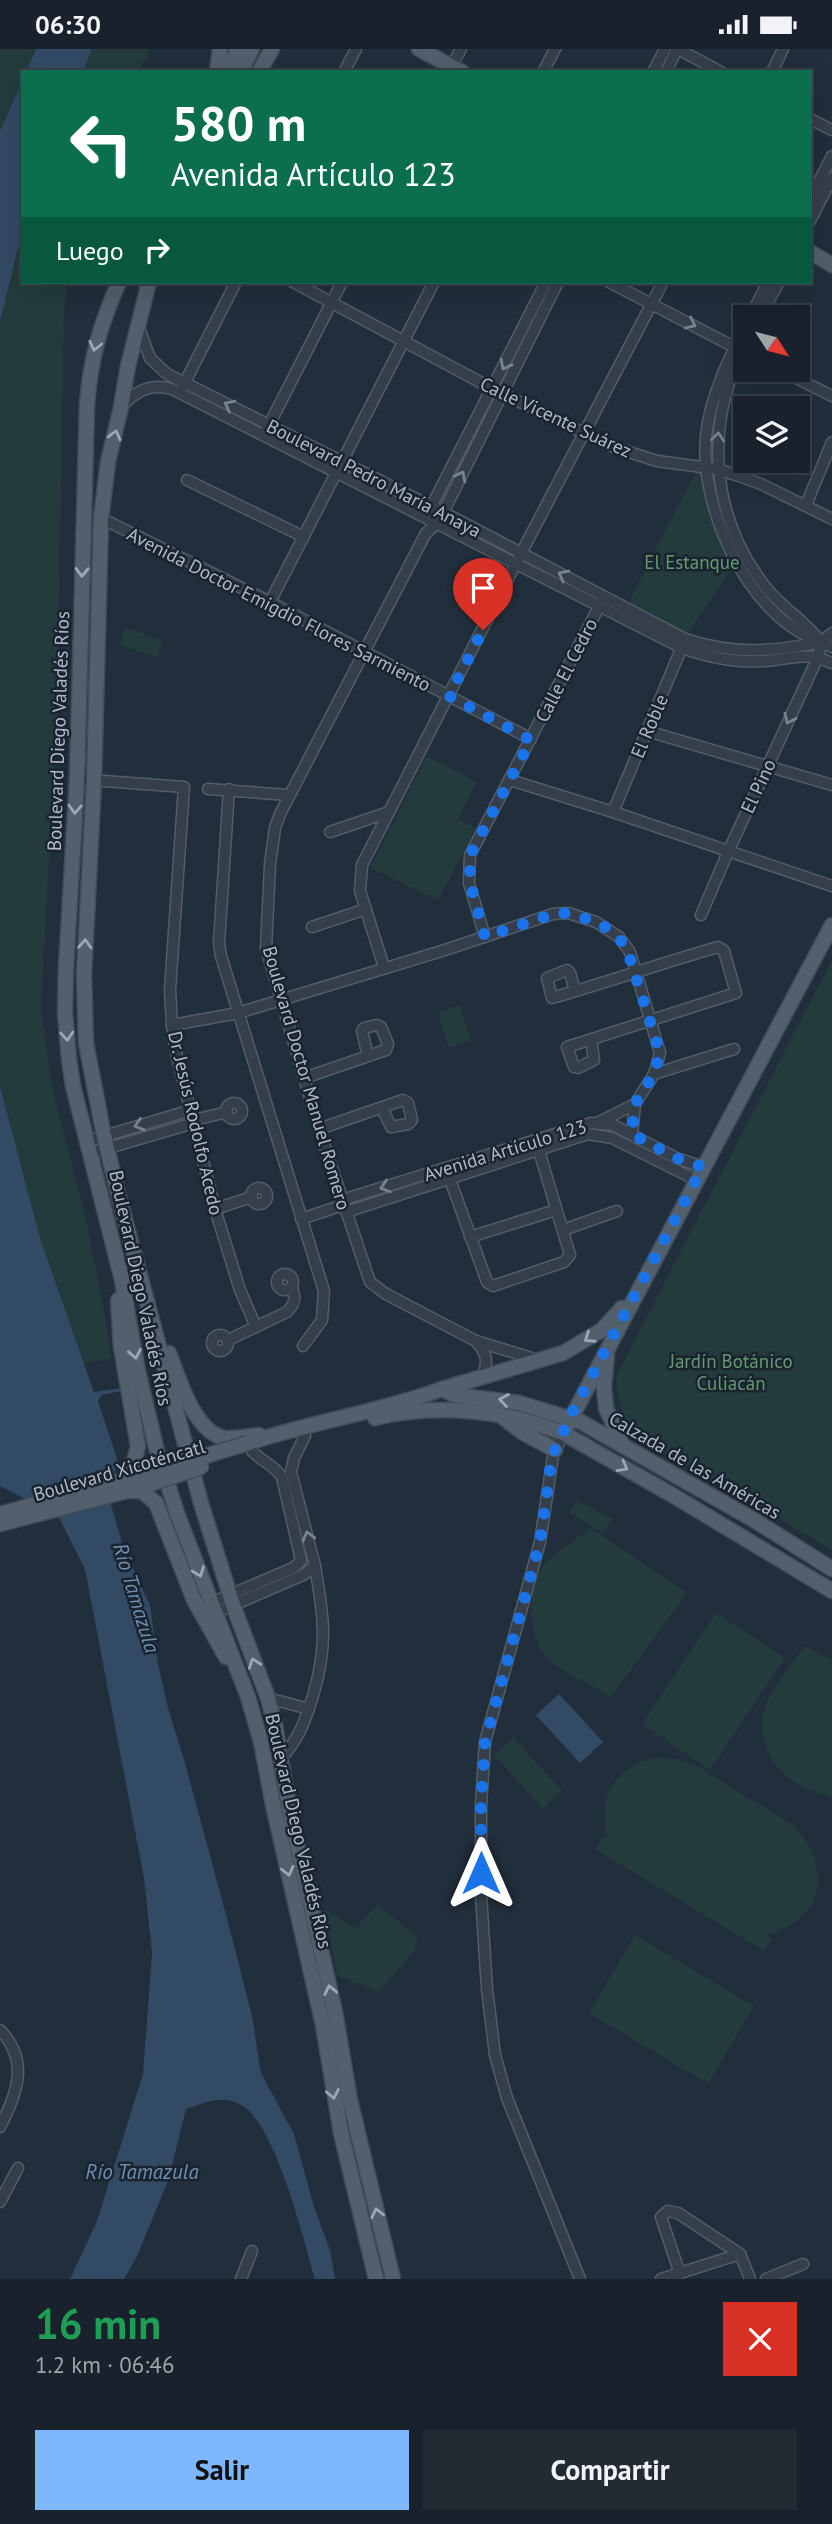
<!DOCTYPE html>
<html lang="es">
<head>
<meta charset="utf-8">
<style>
  :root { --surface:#19222c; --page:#222a34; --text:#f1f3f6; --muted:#9fa4a9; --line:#373f48; --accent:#7fb7fd }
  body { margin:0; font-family:"PT Sans",sans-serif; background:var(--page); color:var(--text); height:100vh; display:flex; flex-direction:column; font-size:26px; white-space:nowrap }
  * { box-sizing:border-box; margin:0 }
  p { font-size:23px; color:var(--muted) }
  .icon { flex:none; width:38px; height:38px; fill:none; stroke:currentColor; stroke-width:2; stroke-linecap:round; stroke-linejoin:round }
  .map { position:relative; height:2230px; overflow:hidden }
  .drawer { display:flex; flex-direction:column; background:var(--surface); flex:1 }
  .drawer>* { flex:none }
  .guide { position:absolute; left:21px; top:21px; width:791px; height:214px; border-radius:0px; box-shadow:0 7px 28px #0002,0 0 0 2px var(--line); background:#0b6e4f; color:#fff; overflow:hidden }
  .needle { width:46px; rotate:126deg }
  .controls { position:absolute; left:733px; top:256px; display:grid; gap:14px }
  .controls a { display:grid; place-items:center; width:77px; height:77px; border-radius:0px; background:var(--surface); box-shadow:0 7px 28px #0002,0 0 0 2px var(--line); font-size:35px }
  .pin { position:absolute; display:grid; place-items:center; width:60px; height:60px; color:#fff; margin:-72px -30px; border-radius:50% 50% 50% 0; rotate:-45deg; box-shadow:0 0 7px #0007 }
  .pin .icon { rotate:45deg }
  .me { position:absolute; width:77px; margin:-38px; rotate:0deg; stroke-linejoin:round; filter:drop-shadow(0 0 5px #0008) }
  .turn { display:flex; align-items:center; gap:24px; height:147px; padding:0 35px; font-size:32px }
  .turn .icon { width:91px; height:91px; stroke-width:2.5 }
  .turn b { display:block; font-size:49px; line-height:60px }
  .then { display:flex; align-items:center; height:66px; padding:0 35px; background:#0003; gap:14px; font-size:26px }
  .round { display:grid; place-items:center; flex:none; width:74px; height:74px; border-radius:0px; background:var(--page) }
  .overview { display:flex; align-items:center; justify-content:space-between; height:119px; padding:0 35px }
  h1 { font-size:42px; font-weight:600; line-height:52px; color:#1e9e55 }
  .cta { display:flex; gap:14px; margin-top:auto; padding:14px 35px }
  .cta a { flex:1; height:80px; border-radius:0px; background:var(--accent); color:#111; font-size:28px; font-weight:600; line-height:80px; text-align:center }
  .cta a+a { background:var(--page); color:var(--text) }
  .status { display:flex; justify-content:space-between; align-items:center; height:49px; padding:0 35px; background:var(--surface); direction:ltr }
  .status svg { height:19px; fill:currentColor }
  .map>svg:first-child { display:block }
  .green { fill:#233b3c }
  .water { fill:#334a64 }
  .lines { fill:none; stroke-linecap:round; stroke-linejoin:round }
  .minor-casing { stroke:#525d69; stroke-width:13 }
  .major-casing { stroke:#414b58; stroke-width:17 }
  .minor { stroke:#343f4b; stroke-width:10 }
  .major { stroke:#525f6c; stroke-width:14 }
  .major-bridge-casing { stroke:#414b58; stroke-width:17; stroke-linecap:butt }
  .major-bridge { stroke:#525f6c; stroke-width:14 }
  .oneway { stroke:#788390 }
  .oneway2 { stroke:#9ca8b6 }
  .route { stroke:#1a73e8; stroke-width:12; stroke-dasharray:0 21.6 }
  .labels { text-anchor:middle; stroke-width:5; stroke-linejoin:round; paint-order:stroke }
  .street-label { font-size:19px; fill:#afbac8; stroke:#1a2430 }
  .park-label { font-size:19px; fill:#659a6e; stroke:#1a2430 }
  .water-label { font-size:21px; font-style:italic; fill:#6e8dad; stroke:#1a2430 }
</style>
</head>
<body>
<div class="status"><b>06:30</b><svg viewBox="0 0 49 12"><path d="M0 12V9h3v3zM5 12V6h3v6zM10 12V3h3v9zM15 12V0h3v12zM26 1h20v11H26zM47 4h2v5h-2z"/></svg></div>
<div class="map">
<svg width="832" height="2230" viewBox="0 0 832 2230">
  <rect width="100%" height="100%" fill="#212e3b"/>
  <g class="green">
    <path d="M0,0H36L26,23H23V30L0,82Z"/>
    <path d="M92,0H151L138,23H83Z"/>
    <path d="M23,179V233H67L64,264L57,664L41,959L52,1039L86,1171L106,1272L111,1310L84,1314L40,1189L0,1037V273Z"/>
    <path d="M706,422L738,511L687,585L628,555L695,424Z"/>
    <path d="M125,578L163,592L157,608L120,596Z"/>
    <path d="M427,707L477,733L458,770L476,779L438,851L370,819Z"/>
    <path d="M832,911V1501L644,1391C623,1374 617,1354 616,1327Z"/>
    <path d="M460,956L471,992L449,999L438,963Z"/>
    <path d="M577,1451L612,1470L604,1484L569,1464Z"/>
    <path d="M591,1479L687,1544L611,1648C595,1638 558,1621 546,1608C527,1587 526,1539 544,1516C555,1502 577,1490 591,1479Z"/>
    <path d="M716,1564L785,1609L710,1721L642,1675Z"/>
    <path d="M805,1597L832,1611V1749C818,1743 800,1738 788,1729C765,1711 755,1677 768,1651C777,1632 793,1614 805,1597Z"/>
    <path d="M513,1688L562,1742L543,1760L494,1706Z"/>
    <path d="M656,1708L675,1710L693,1715L794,1776C832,1820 827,1869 767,1886L772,1890L764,1902L595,1800L602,1788L607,1790C597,1747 613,1720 656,1708Z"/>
    <path d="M377,1855L417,1888L414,1903L378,1943L337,1926L324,1861L356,1879Z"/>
    <path d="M635,1886L754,1957L708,2035L589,1964Z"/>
  </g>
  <g class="water">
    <path d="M36,0H92L83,23H26Z"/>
    <path d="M23,30V179L0,273V82Z"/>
    <path d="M0,1037L40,1189L94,1343L122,1339V1342L101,1346L98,1352L117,1409L110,1452L124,1501L150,1556L158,1616L168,1659L185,1714L232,1888L252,1967L261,2024L294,2085L314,2158L330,2201L335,2230H315C304,2191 276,2078 243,2057C225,2045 204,2054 186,2060L168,2132L138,2205L124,2230H70L97,2172L143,2025L152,1904L144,1829L85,1520L58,1467L0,1437Z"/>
    <path d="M559,1645L603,1693L580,1714L536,1666Z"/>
  </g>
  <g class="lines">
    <g class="minor-casing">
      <g id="minor">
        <path d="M678,0L721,23"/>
        <path d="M449,22L461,0"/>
        <path d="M344,23L356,0"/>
        <path d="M543,23L555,0"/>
        <path d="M653,23L665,0"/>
        <path d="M666,23L677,0"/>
        <path d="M772,23L783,0"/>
        <path d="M810,70L832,81"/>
        <path d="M810,150L832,107"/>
        <path d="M810,172L832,129"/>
        <path d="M293,233L493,340L613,398L657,412L717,420L739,427L761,435L832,470"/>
        <path d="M609,233L740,301"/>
        <path d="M750,268L768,233"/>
        <path d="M760,268L779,233"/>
        <path d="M746,276C728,311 710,348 706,387C699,458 748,568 819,592"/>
        <path d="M139,279L150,309L167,325L443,463L685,590C734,606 772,603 821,593L832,598"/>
        <path d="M746,295C703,375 710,470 768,541C784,560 806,573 821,593"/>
        <path d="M778,320L832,347"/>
        <path d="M182,339L236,233"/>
        <path d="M121,358C136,342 150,334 172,340L682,599C708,608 734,614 762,612C792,611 802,601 832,614"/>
        <path d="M267,380L342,233"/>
        <path d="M187,431L304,488"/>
        <path d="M806,456L832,393"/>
        <path d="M428,464L546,233"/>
        <path d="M101,469L270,553L531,690"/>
        <path d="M270,553L434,233"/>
        <path d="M647,682L832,736"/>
        <path d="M77,730L184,738L170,941L172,976L177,1008L215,1160L240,1241L256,1278"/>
        <path d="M510,731L613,763L832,837"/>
        <path d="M208,740L289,746"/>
        <path d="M229,740L219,894L221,907L324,1242L322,1271L303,1297"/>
        <path d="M613,763L684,593"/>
        <path d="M330,783L389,763"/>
        <path d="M701,866L728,803L818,608L821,593L832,584"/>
        <path d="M312,878L366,860"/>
        <path d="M485,888L469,834L470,806L601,554"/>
        <path d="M384,918L360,842L362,816L516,514L663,233"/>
        <path d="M575,942L570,924L567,921L547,929L552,949C608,933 662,914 718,898L724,902L736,944L567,998L574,1018L578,1019L594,1011L591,990"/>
        <path d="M172,976L238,964L445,901L553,865L568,864L596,873L619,888L630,903L660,1004L654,1025L635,1055L632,1085"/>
        <path d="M654,1025L734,1000"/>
        <path d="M304,1029L383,1002L386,1001L388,995L381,978L377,976L364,979L362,982L368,1007"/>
        <circle cx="234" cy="1062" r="8"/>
        <path d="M194,1071L227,1063"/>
        <path d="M597,1074L635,1055"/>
        <path d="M319,1080L403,1051L408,1054L412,1071L408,1075L391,1078L382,1059"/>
        <path d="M88,1092L191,1061"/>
        <path d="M91,1104L194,1074"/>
        <path d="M448,1125L487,1233L493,1237L564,1213L570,1206L537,1095"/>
        <circle cx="259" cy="1147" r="8"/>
        <path d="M342,1151L591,1074L613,1076L676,1109L703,1118"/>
        <path d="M215,1160L252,1148"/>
        <path d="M346,1163L588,1085L612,1089L696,1131"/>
        <path d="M301,1170L343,1156"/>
        <path d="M563,1181L617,1162"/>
        <path d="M470,1188L556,1161"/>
        <circle cx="285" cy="1233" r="8"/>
        <circle cx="220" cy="1294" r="8"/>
        <path d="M228,1291L287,1263C295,1255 297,1248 291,1238"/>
        <path d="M476,1292C486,1304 489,1311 483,1326L480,1328"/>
        <path d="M538,1311L476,1292L386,1245L370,1233L319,1080L266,899L270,815L275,779L280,765L426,484L438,474L558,233"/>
        <path d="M563,1384L553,1407L540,1493L485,1693L481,1756V1846L487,1940L495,2006L507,2049L580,2230"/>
        <path d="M211,1554L295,1518L301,1511L282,1428C274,1416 261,1412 252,1402"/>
        <path d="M215,1564L303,1526L315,1517L291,1423L294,1409L305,1387"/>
        <path d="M268,1649L309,1660"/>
        <path d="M281,1710C300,1687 304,1675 313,1647C328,1596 324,1569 315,1517"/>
        <path d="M0,1981C30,2012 17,2045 0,2078"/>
        <path d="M0,2153L18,2119"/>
        <path d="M740,2205L750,2230"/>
        <path d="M680,2225L661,2168L668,2162L678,2164L740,2205"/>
        <path d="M241,2230L252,2202"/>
        <path d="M661,2230L740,2205"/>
        <path d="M766,2230L803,2215"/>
      </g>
    </g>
    <g class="major-casing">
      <g id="major">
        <path d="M419,0L462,23"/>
        <path d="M217,23L220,0"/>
        <path d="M225,23L238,0"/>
        <path d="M240,23L252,0"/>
        <path d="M259,23L272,0"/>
        <path d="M810,203L832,216"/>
        <path d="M119,233C100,276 91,308 87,355L77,730L66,920L65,963L69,1011L73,1037L122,1231L137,1318L157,1402L178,1467L248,1648L261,1693L273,1756L323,1976L341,2084L376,2230"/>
        <path d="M149,233L128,317L121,358L108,413L101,469L94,731L84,926L86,994L104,1087L120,1152L201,1454L233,1556L268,1649L275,1676L290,1764L335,1963L350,2051L393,2230"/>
        <path d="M118,1251L121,1298L138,1397L133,1417L122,1432"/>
        <path d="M169,1304C179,1329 194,1384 225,1389C236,1390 248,1387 259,1386"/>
        <path d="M607,1306L604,1338L606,1359L623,1397"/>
        <path d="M442,1340L563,1304L602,1281L622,1259"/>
        <path d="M375,1369C437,1354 504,1361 563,1384L674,1447L832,1542"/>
        <path d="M505,1370L522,1383L555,1401"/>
        <path d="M567,1377L832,876"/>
        <path d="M248,1394C312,1373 379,1363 442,1340L454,1346L519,1354L581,1373L754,1471L832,1520"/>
        <path d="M129,1442H142L156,1454L194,1551L226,1608"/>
        <path d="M0,1465L149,1424"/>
        <path d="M0,1475L138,1439"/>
      </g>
    </g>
    <use href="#minor" class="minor"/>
    <use href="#major" class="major"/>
    <g class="major-bridge-casing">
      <g id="major-bridge">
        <path d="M149,1424L248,1394"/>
        <path d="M150,1435L202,1418"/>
      </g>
    </g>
    <use href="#major-bridge" class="major-bridge"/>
  </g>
  <defs><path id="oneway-chevron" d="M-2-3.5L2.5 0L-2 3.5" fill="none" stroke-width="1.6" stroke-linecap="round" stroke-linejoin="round" transform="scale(1.75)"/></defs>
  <g class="oneway">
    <use href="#oneway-chevron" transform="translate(691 275) rotate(27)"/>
    <use href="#oneway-chevron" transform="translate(505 316) rotate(117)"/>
    <use href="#oneway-chevron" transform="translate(229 356) rotate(-153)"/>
    <use href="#oneway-chevron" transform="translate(718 388) rotate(-84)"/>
    <use href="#oneway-chevron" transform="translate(461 427) rotate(-63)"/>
    <use href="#oneway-chevron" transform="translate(563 526) rotate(-152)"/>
    <use href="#oneway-chevron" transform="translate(789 670) rotate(115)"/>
    <use href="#oneway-chevron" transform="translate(139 1076) rotate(163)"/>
    <use href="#oneway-chevron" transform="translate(385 1138) rotate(162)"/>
    <use href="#oneway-chevron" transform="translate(308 1487) rotate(-105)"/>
  </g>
  <g class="oneway2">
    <use href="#oneway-chevron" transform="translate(95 297) rotate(103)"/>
    <use href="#oneway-chevron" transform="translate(115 386) rotate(-76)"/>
    <use href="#oneway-chevron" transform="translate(82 523) rotate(91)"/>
    <use href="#oneway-chevron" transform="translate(75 760) rotate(93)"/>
    <use href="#oneway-chevron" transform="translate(85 895) rotate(-87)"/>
    <use href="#oneway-chevron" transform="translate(67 987) rotate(86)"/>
    <use href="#oneway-chevron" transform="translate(589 1289) rotate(147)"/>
    <use href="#oneway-chevron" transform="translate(135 1305) rotate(80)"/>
    <use href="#oneway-chevron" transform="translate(504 1351) rotate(-171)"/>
    <use href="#oneway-chevron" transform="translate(623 1418) rotate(30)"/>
    <use href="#oneway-chevron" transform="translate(199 1523) rotate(69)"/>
    <use href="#oneway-chevron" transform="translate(254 1614) rotate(-109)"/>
    <use href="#oneway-chevron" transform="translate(288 1822) rotate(77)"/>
    <use href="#oneway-chevron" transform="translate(330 1941) rotate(-102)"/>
    <use href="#oneway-chevron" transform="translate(333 2045) rotate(79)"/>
    <use href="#oneway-chevron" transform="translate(377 2164) rotate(-103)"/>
  </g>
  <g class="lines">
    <path class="route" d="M481,1824V1756L485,1693L540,1493L552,1407L573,1362L703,1118L676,1109L632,1085L635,1055L654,1025L660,1004L626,897L610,881L596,873L568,864L553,865L485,888L470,834V806L531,691L449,647L483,581"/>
  </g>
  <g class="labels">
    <g class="street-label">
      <text transform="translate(556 368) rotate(25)" y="7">Calle Vicente Suárez</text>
      <text transform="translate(374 429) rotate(27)" y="7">Boulevard Pedro María Anaya</text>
      <text transform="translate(279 560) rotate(27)" y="7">Avenida Doctor Emigdio Flores Sarmiento</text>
      <text transform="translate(566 621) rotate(-63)" y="7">Calle El Cedro</text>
      <text transform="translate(649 677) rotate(-67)" y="7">El Roble</text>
      <text transform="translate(58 682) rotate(-88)" y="7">Boulevard Diego Valadés Ríos</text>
      <text transform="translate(758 737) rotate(-65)" y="7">El Pino</text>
      <text transform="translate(307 1029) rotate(74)" y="7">Boulevard Doctor Manuel Romero</text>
      <text transform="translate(196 1074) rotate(77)" y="7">Dr. Jesús Rodolfo Acedo</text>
      <text transform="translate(505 1101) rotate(-17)" y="7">Avenida Artículo 123</text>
      <text transform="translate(141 1239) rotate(78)" y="7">Boulevard Diego Valadés Ríos</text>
      <text transform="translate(695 1416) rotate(30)" y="7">Calzada de las Américas</text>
      <text transform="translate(119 1421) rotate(-16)" y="7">Boulevard Xicoténcatl</text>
      <text transform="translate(299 1782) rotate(77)" y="7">Boulevard Diego Valadés Ríos</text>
    </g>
    <g class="park-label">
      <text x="692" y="520">El Estanque</text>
      <text x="731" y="1319">Jardín Botánico<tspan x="731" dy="22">Culiacán</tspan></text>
    </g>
    <g class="water-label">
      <text transform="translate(136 1549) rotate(73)" y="7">Río Tamazula</text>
      <text x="142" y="2130">Río Tamazula</text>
    </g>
  </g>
</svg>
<div class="controls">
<a><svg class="needle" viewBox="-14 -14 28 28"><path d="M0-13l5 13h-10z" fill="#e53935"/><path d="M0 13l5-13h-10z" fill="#9fa4a9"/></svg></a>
<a><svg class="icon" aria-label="layers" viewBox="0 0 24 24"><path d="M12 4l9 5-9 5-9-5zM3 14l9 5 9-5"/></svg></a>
</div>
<div class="pin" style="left:483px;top:581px;background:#d93025"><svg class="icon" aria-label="arrive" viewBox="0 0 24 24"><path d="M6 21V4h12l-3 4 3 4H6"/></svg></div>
<svg class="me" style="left:481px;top:1824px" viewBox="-20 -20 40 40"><path d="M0-17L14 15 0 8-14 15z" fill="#1a73e8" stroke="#fff" stroke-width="4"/></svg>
<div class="guide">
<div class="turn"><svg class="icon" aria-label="left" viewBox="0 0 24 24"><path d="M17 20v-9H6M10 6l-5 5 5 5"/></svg><div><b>580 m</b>Avenida Artículo 123</div></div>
<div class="then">Luego<svg class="icon" aria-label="right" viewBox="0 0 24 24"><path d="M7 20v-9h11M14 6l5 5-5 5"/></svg></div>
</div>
</div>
<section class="drawer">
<div class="overview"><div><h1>16 min</h1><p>1.2 km · 06:46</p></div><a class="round" style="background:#d93025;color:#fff"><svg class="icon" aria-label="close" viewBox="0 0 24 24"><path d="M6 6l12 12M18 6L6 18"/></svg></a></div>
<div class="cta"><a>Salir</a><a>Compartir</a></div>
</section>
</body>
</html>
